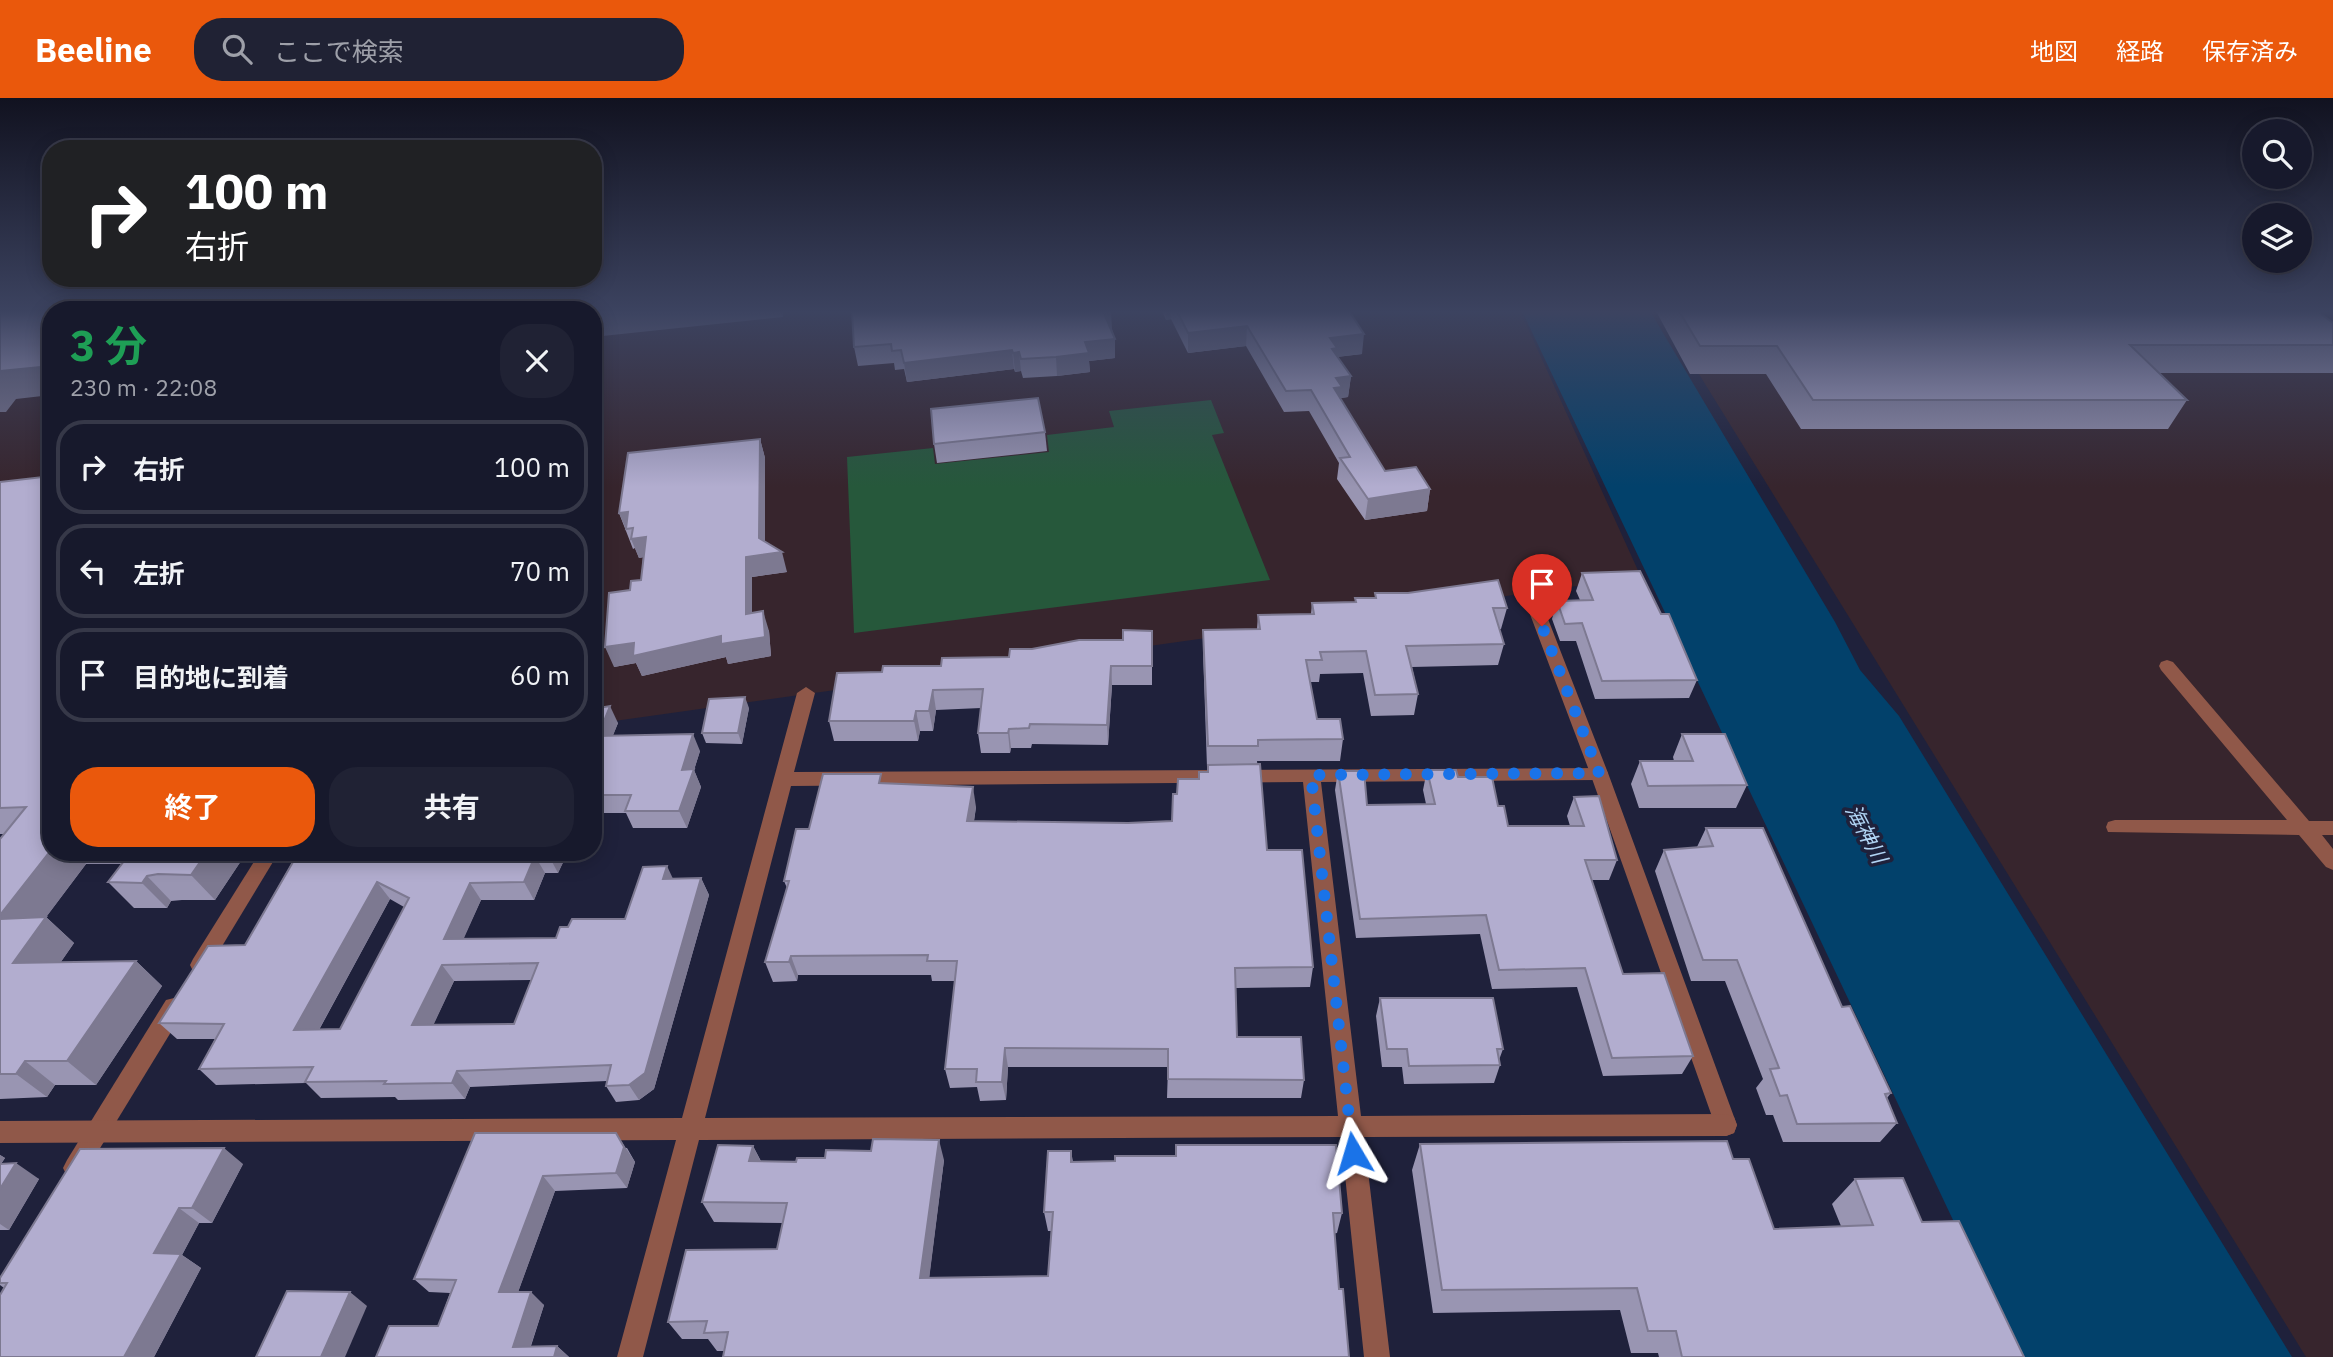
<!DOCTYPE html>
<html lang="ja">
<head>
<meta charset="utf-8">
<style>
  :root { --surface:#17192c; --page:#202234; --text:#f1f3f6; --muted:#9ea0a9; --line:#363848; --accent:#ea580c }
  body { margin:0; font-family:"IBM Plex Sans","Noto Sans JP",sans-serif; background:var(--page); color:var(--text); height:100vh; display:flex; flex-direction:column; font-size:26px; white-space:nowrap }
  * { box-sizing:border-box; margin:0 }
  p { font-size:23px; color:var(--muted) }
  .icon { flex:none; width:38px; height:38px; fill:none; stroke:currentColor; stroke-width:2; stroke-linecap:round; stroke-linejoin:round }
  .map { position:relative; flex:1; overflow:hidden }
  .sheet { position:absolute; left:42px; top:203px; width:560px; height:560px; display:flex; flex-direction:column; background:var(--surface); border-radius:28px; box-shadow:0 4px 18px #0003,0 0 0 2px var(--line) }
  .sheet>* { flex:none }
  .guide { position:absolute; left:42px; top:42px; width:560px; height:147px; border-radius:28px; box-shadow:0 4px 18px #0003,0 0 0 2px var(--line); background:#202124; color:#fff; overflow:hidden }
  .tools { position:absolute; left:2242px; top:21px; display:grid; gap:14px }
  .tools a { display:grid; place-items:center; width:70px; height:70px; border-radius:50%; background:var(--surface); box-shadow:0 4px 18px #0003,0 0 0 2px var(--line); font-size:35px }
  .pin { position:absolute; display:grid; place-items:center; width:60px; height:60px; color:#fff; margin:-72px -30px; border-radius:50% 50% 50% 0; rotate:-45deg; box-shadow:0 0 7px #0007 }
  .pin .icon { rotate:45deg }
  .me { position:absolute; width:77px; margin:-38px; rotate:353deg; stroke-linejoin:round; filter:drop-shadow(0 0 5px #0008) }
  .turn { display:flex; align-items:center; gap:24px; height:147px; padding:0 28px; font-size:32px }
  .turn .icon { width:91px; height:91px; stroke-width:2.5 }
  .turn b { display:block; font-size:49px; line-height:60px }
  .round { display:grid; place-items:center; flex:none; width:74px; height:74px; border-radius:28px; background:var(--page) }
  .summary { display:flex; align-items:center; justify-content:space-between; height:119px; padding:0 28px }
  h1 { font-size:42px; font-weight:700; line-height:52px; color:#1e9e55 }
  .button { display:flex; gap:14px; margin-top:auto; padding:14px 28px }
  .button a { flex:1; height:80px; border-radius:28px; background:var(--accent); color:#fff; font-size:28px; font-weight:700; line-height:80px; text-align:center }
  .button a+a { background:var(--page); color:var(--text) }
  ul { padding:0; list-style:none }
  li { display:flex; align-items:center; gap:21px; height:94px; margin:0 14px 10px; padding:0 14px; border:4px solid var(--line); border-radius:28px }
  li div { flex:1 }
  li b { display:block; font-size:26px }
  li em { font-style:normal }
  header { display:flex; align-items:center; gap:42px; box-sizing:border-box; height:98px; padding:0 35px; background:var(--accent); color:#fff }
  header strong { font-size:33px }
  nav { display:flex; gap:38px; margin-inline-start:auto; font-size:24px }
  .search { width:490px; height:63px; background:var(--page); display:flex; align-items:center; gap:18px; box-sizing:border-box; padding:0 24px; border-radius:28px; color:var(--muted); font-size:26px }
  .map>svg:first-child { display:block }
  .industrial { fill:#37252d }
  .green { fill:#26583b }
  .water { fill:#02416b }
  .lines { fill:none; stroke-linecap:round; stroke-linejoin:round }
  .minor { fill:#905849; fill-rule:evenodd }
  .tertiary { fill:#905849; fill-rule:evenodd }
  .wall { fill:#9995b2; fill-rule:evenodd }
  .shaded-wall { fill:#7d7991 }
  .building { fill:#b2adcf; stroke:#7d7991; stroke-width:2; fill-rule:evenodd }
  .route { stroke:#1a73e8; stroke-width:12; stroke-dasharray:0 21.6 }
  .labels { text-anchor:middle; stroke-width:7; stroke-linejoin:round; paint-order:stroke }
  .water-label { font-size:21px; font-style:italic; fill:#b1d4f4; stroke:#1f213b }
</style>
</head>
<body>
<header>
<strong>Beeline</strong>
<div class="search"><svg class="icon" aria-label="search" viewBox="0 0 24 24"><circle cx="10" cy="10" r="6"/><path d="M15 15l6 6"/></svg>ここで検索</div>
<nav><a>地図</a><a>経路</a><a>保存済み</a></nav>
</header>
<div class="map">
<svg width="2333" height="1259" viewBox="0 0 2333 1259">
  <rect width="100%" height="100%" fill="#1f213b"/>
  <g class="industrial">
    <path d="M0,213H51V702L0,709Z"/>
    <path d="M593,213H1520L1641,479L593,626Z"/>
    <path d="M1660,213H2333V1259H2306Z"/>
  </g>
  <path class="green" d="M1211,302L1224,335L1212,337L1270,482L854,535L847,359L933,350L935,366L1049,354L1047,337L1114,329L1109,313Z"/>
  <path class="water" d="M1522,213H1650L1835,524L1860,572L1899,618L2292,1259H2018Z"/>
  <g class="lines">
    <g class="minor">
      <path d="M1533,498L1541,503L1608,675L1737,1027L1734,1035L1726,1038L1718,1035L1715,1027L1590,675L1525,503Z"/>
      <path d="M2167,562L2173,564L2309,723H2333V737H2322L2333,751V772L2326,769L2299,737L2108,734L2106,729L2108,724L2115,722H2287L2161,572L2159,568L2161,564Z"/>
      <path d="M260,754H279L207,873L200,876L193,873L190,867L193,861Z"/>
      <path d="M174,900L182,902L185,909L182,916L83,1078L75,1081L67,1078L63,1070L67,1062L166,902Z"/>
    </g>
    <path class="tertiary" d="M806,589L815,595L794,674L1605,670L1608,675L1605,680L1599,682L1321,684L1361,1018L1726,1016L1734,1019L1737,1027L1734,1035L1726,1038L1364,1039L1390,1259H1364L1341,1039L699,1042L643,1259H617L676,1042L0,1045V1023L682,1020L797,595ZM1303,684L1338,1018L705,1020L791,688Z"/>
  </g>
  <g class="wall">
    <path d="M852,213L1112,231L1115,241V260L1089,263L1090,274L1057,278L1023,280L1021,273L1015,274L1014,271L907,284L904,271L895,272L894,265L858,268L854,249Z"/>
    <path d="M1162,213H1349L1362,256L1337,259L1351,278L1348,299L1341,300V302L1385,373L1430,391L1427,413L1365,422L1337,381L1339,365L1309,313L1284,314L1246,248L1188,255L1171,221L1166,222Z"/>
    <path d="M1656,213H2317L2333,225V275H2159L2187,302L2168,331H1801L1766,276H1690Z"/>
    <path d="M1045,334L1047,353L937,365L934,346Z"/>
    <path d="M760,341L765,360V444L787,474L752,479V515L769,533L771,558L728,566L726,559L642,578L636,565L614,569L630,492L641,482L643,459L639,460L635,450L633,451L619,415Z"/>
    <path d="M0,384L51,754H247L215,802H182L171,803L167,810H134L108,784L122,766H86L46,819L74,845L60,865L136,863L162,888L96,987H55L47,999L0,1001V741L4,736H0Z"/>
    <path d="M1582,475L1661,516L1697,582L1689,600L1595,601L1576,543H1560L1552,521L1557,503L1580,502L1576,493Z"/>
    <path d="M1375,495L1507,510L1501,531H1499L1504,546L1498,567L1412,569L1418,596L1414,617L1371,618L1363,575L1320,576L1319,584H1310L1317,621L1343,641L1340,663H1257L1267,752L1313,869L1310,889L1236,890L1237,939L1304,982L1301,1000H1167L1168,969H1008L1006,1002L980,1003L977,989L950,990L945,971L955,883H932L931,877H798L797,883L773,884L765,864L787,790L784,783L809,731L883,685L976,709L974,723L1128,725L1172,723L1177,696L1208,674V669H1207L1203,553V532L1257,531L1258,517L1311,516L1312,505L1355,504V500H1375Z"/>
    <path d="M1152,533V587H1112L1108,647L1032,646L1031,650H1011L1010,655H981L978,635L981,610L936,612L933,633H920L918,643H834L829,623L882,574L1009,559L1032,551L1123,542Z"/>
    <path d="M749,610L742,646L706,645L702,635Z"/>
    <path d="M593,611L618,625L613,637L700,653L694,672L701,689L687,730H633L626,715H593Z"/>
    <path d="M1682,636L1747,687L1736,710H1639L1631,686L1640,663H1674L1673,659Z"/>
    <path d="M1427,672L1458,679L1498,708L1508,728H1570L1567,718L1574,699L1617,762L1609,782H1592L1623,876L1693,958L1682,976L1603,978L1577,889L1492,891L1480,836L1356,840L1335,692L1338,673L1367,707L1426,706L1423,692Z"/>
    <path d="M1706,730L1842,909L1891,995L1887,1000L1897,1025L1880,1044H1783L1773,1017H1766L1756,990L1763,981L1725,883H1691L1655,773L1664,752L1697,749Z"/>
    <path d="M568,754L558,775H545L534,802H481L463,841L556,840L568,829L625,821L673,781L701,780L709,797L654,991L639,1002L616,1004L606,988L607,983L470,989L465,1001L398,1002L395,999L321,1000L306,985L216,987L199,971L215,941H177L159,925L245,847L294,761L290,757L408,764H483ZM390,801L404,809L340,931L319,932ZM531,882L514,926L433,927L454,883Z"/>
    <path d="M1380,900L1503,951L1499,962L1500,967L1494,985L1404,986L1402,969H1382L1376,918Z"/>
    <path d="M475,1035L627,1050L635,1064L627,1090L555,1093L518,1194L544,1207L531,1248H557L569,1259H376L438,1228L450,1195L429,1194L414,1181Z"/>
    <path d="M1420,1046L1733,1061L1774,1131L1841,1128L1832,1106L1855,1081L1922,1124L2024,1259H1659L1658,1255H1631L1620,1212L1433,1215L1412,1072Z"/>
    <path d="M753,1048L761,1063L944,1062L929,1180L1048,1178L1051,1133H1048L1044,1114L1071,1053L1073,1064L1342,1115L1337,1135L724,1253H717L708,1241H682L668,1224L777,1151L783,1125L714,1124L702,1104Z"/>
    <path d="M0,1057L5,1060L1,1066L39,1081L9,1132H0Z"/>
    <path d="M243,1066L212,1125H199L182,1157L201,1170L154,1259H0L4,1190L0,1187V1180Z"/>
  </g>
  <g class="shaded-wall">
    <path d="M593,213H783V219L593,239Z"/>
    <path d="M1103,213H1111L1112,231L1104,232Z"/>
    <path d="M1166,213H1171V221L1166,222Z"/>
    <path d="M1247,228L1246,248L1188,255V235Z"/>
    <path d="M1364,236L1362,256L1336,259L1335,270L1330,240Z"/>
    <path d="M1115,241V260L1089,263L1090,274L1057,278L1056,259L1085,244Z"/>
    <path d="M1012,252L1014,271L907,284L904,265Z"/>
    <path d="M1019,254L1021,273L1015,274L1013,255Z"/>
    <path d="M51,268V297L16,301L6,314H0V273Z"/>
    <path d="M1351,278L1348,299L1341,300L1340,310L1332,311L1336,280Z"/>
    <path d="M760,341L765,360V456L782,454L787,474L752,479V536L746,516V459L759,440Z"/>
    <path d="M1430,391L1427,413L1365,422L1368,401Z"/>
    <path d="M628,414L626,431L627,434L619,415Z"/>
    <path d="M646,439L653,458L639,460L631,441Z"/>
    <path d="M763,513L769,533L771,558L728,566L726,559L642,578L636,565L614,569L605,549L634,545Z"/>
    <path d="M1111,568L1112,587L1108,647L1107,627Z"/>
    <path d="M933,592L936,612L933,633L929,613Z"/>
    <path d="M745,599L749,610L742,646L738,635Z"/>
    <path d="M610,608L618,625L606,655L598,638Z"/>
    <path d="M916,613L920,633L918,643L914,623Z"/>
    <path d="M1009,631L1011,650L1010,655L1008,635Z"/>
    <path d="M693,636L700,653L694,672L701,689L687,730L679,713L682,672Z"/>
    <path d="M51,642V673L42,663L41,643Z"/>
    <path d="M973,689L976,709L971,743L967,723Z"/>
    <path d="M51,752V754H75L86,766L26,846L0,823V817Z"/>
    <path d="M207,754H247L215,802L191,777Z"/>
    <path d="M392,754H412L400,781L387,764Z"/>
    <path d="M550,754H568L558,775L549,758Z"/>
    <path d="M535,758L545,775L534,802L524,784Z"/>
    <path d="M667,768L675,785L663,781Z"/>
    <path d="M147,778L171,803L167,810L142,785Z"/>
    <path d="M701,780L709,797L654,991L639,1002L629,987Z"/>
    <path d="M377,784L390,801L310,948L294,932Z"/>
    <path d="M470,785L481,802L456,858L444,841Z"/>
    <path d="M46,819L74,845L43,890L13,865Z"/>
    <path d="M791,858L798,877L797,883L789,864Z"/>
    <path d="M136,863L162,888L96,987L67,963Z"/>
    <path d="M442,867L454,883L426,943L412,927Z"/>
    <path d="M1005,950L1008,969L1006,1002L1002,984Z"/>
    <path d="M25,963L55,987L47,999L16,976Z"/>
    <path d="M457,973L470,989L465,1001L452,985Z"/>
    <path d="M616,1035L635,1064L627,1090L616,1075Z"/>
    <path d="M939,1042L944,1062L927,1198L920,1180Z"/>
    <path d="M753,1048L763,1068L749,1063Z"/>
    <path d="M224,1050L243,1066L212,1125L192,1110Z"/>
    <path d="M0,1057L5,1060L0,1067Z"/>
    <path d="M16,1065L39,1081L9,1132L0,1126V1091Z"/>
    <path d="M543,1078L555,1093L513,1208L499,1194Z"/>
    <path d="M179,1110L199,1125L182,1157L201,1170L154,1259H124L154,1155Z"/>
    <path d="M350,1194L367,1208L345,1259H321Z"/>
    <path d="M531,1194L544,1207L527,1259L513,1249Z"/>
    <path d="M557,1248L569,1259H554Z"/>
  </g>
  <g class="building">
    <path d="M0,213H51V268L0,273Z"/>
    <path d="M852,213H1109H1103L1115,241L1085,244L1089,255L1056,259L1021,261L1019,254L1013,255L1012,252L904,265L901,252L892,253L891,246L854,249Z"/>
    <path d="M1177,213H1349L1364,236L1330,240L1337,250L1332,251L1351,278L1336,280L1342,289L1334,290L1385,373L1416,369L1430,391L1368,401L1340,360L1350,359L1311,292L1286,293L1247,228L1188,235Z"/>
    <path d="M1679,213H2317L2333,225V247H2130L2187,302H1813L1777,248H1700Z"/>
    <path d="M1038,300L1045,334L934,346L931,311Z"/>
    <path d="M760,341L759,440L782,454L746,459V516L763,513L765,539L721,546V538L633,558L634,545L605,549L609,495L630,492L631,483L641,482L646,439L631,441L633,430L626,431L628,414L619,415L628,355Z"/>
    <path d="M51,378V642L41,643L42,663H51V752L0,817V741L26,709L0,710V384Z"/>
    <path d="M1640,473L1661,516H1669L1697,582L1602,583L1582,525L1565,526L1557,503L1593,502L1582,475Z"/>
    <path d="M1498,482L1507,510H1493L1504,546L1406,548L1418,596L1375,597L1366,553L1320,554L1322,562H1306L1317,621H1340L1343,641L1258,642V648H1208L1203,532L1260,531L1258,517L1314,516L1312,505L1356,504L1355,500H1376L1375,495H1408Z"/>
    <path d="M1123,532L1152,533V568H1111L1107,627L1030,626L1029,630L1009,631L1008,635H978L983,591L933,592L929,613H916L914,623H829L837,575L882,574L883,568H941L942,560L1009,559L1010,551H1032L1079,542H1123Z"/>
    <path d="M745,599L738,635H702L709,601Z"/>
    <path d="M610,608L598,638L693,636L682,672L694,671L679,713H625L631,697H593V611Z"/>
    <path d="M1682,636H1725L1747,687L1648,688L1640,663H1693Z"/>
    <path d="M1260,666L1267,752H1302L1313,869L1235,870L1237,939H1301L1304,982L1168,981V951L1005,950L1002,984H976L977,971H945L957,863H927L928,857L791,858L789,864H765L789,783H784L796,731H809L823,676H881L879,685L973,689L967,723L1128,725L1172,723L1173,696H1177L1178,681H1199V674H1208V667Z"/>
    <path d="M1427,672H1456L1458,679H1492L1498,708H1504L1508,728H1584L1574,699L1599,698L1617,762H1585L1623,876L1664,875L1693,958L1612,960L1585,870L1499,872L1486,817L1360,821L1338,673H1364L1367,707L1435,706Z"/>
    <path d="M1706,730H1763L1842,909L1850,908L1891,995L1885,996L1897,1025L1797,1026L1787,997L1780,998L1770,971L1779,970L1737,862H1703L1664,752L1713,748Z"/>
    <path d="M131,754H207L191,777L158,776L147,778L142,785L108,784Z"/>
    <path d="M292,754H392L387,764H483L487,754H550L549,758H535L524,784L470,785L444,841L556,840L560,829H568L572,821H625L643,769L667,768L663,781L701,780L645,975L629,987L606,988L611,967L457,973L452,985L384,986L386,983L305,984L313,969L199,971L224,926L159,925L208,848L245,847L297,757H290ZM377,784L409,800L340,931L294,932ZM538,865L514,926L412,927L442,867Z"/>
    <path d="M46,819L13,865L136,863L67,963H25L16,976H0V821Z"/>
    <path d="M1380,900H1493L1503,951H1497L1500,967L1409,968L1407,951H1387Z"/>
    <path d="M475,1035H616L624,1049L616,1075L543,1078L499,1194H531L513,1249L557,1248L554,1259H376L389,1228H438L456,1182L414,1181Z"/>
    <path d="M873,1041L939,1042L920,1180L1048,1178L1053,1114H1044L1048,1053H1071V1064L1115,1063V1058H1176V1047H1336L1342,1115H1333L1339,1191H1343L1349,1259H723L728,1234L704,1235L707,1223L668,1224L686,1152L777,1151L787,1105L702,1104L718,1047L753,1048L749,1063L796,1064L797,1060H825L826,1052L871,1053Z"/>
    <path d="M1727,1043L1733,1061H1749L1774,1131L1873,1127L1855,1081L1903,1080L1922,1124L1959,1123L2024,1259H1682L1676,1233H1648L1637,1190L1442,1192L1420,1046Z"/>
    <path d="M224,1050L192,1110H179L154,1155L181,1156L124,1259H0V1197L7,1185H0V1180L80,1051Z"/>
    <path d="M16,1065L0,1091V1066Z"/>
    <path d="M287,1193L350,1194L321,1259H256Z"/>
  </g>
  <linearGradient id="sky" x2="0" y2="1"><stop stop-color="#111220"/><stop offset="0.55" stop-color="#3c4360"/><stop offset="1" stop-color="#3c4360" stop-opacity="0"/></linearGradient>
  <rect width="2333" height="389" fill="url(#sky)"/>
  <g class="lines">
    <path class="route" d="M1353,1055L1311,677L1599,675L1542,528"/>
  </g>
  <g class="labels">
    <g class="water-label">
      <text transform="translate(1866 736) rotate(62)" y="7">海神川</text>
    </g>
  </g>
</svg>
<div class="tools">
<a><svg class="icon" aria-label="search" viewBox="0 0 24 24"><circle cx="10" cy="10" r="6"/><path d="M15 15l6 6"/></svg></a>
<a><svg class="icon" aria-label="layers" viewBox="0 0 24 24"><path d="M12 4l9 5-9 5-9-5zM3 14l9 5 9-5"/></svg></a>
</div>
<div class="pin" style="left:1542px;top:528px;background:#d93025"><svg class="icon" aria-label="arrive" viewBox="0 0 24 24"><path d="M6 21V4h12l-3 4 3 4H6"/></svg></div>
<svg class="me" style="left:1353px;top:1055px" viewBox="-20 -20 40 40"><path d="M0-17L14 15 0 8-14 15z" fill="#1a73e8" stroke="#fff" stroke-width="4"/></svg>
<div class="guide">
<div class="turn"><svg class="icon" aria-label="right" viewBox="0 0 24 24"><path d="M7 20v-9h11M14 6l5 5-5 5"/></svg><div><b>100 m</b>右折</div></div>
</div>
<section class="sheet">
<div class="summary"><div><h1>3 分</h1><p>230 m · 22:08</p></div><a class="round"><svg class="icon" aria-label="close" viewBox="0 0 24 24"><path d="M6 6l12 12M18 6L6 18"/></svg></a></div>
<ul>
<li><svg class="icon" aria-label="right" viewBox="0 0 24 24"><path d="M7 20v-9h11M14 6l5 5-5 5"/></svg><div><b>右折</b></div><em>100 m</em></li>
<li><svg class="icon" aria-label="left" viewBox="0 0 24 24"><path d="M17 20v-9H6M10 6l-5 5 5 5"/></svg><div><b>左折</b></div><em>70 m</em></li>
<li><svg class="icon" aria-label="arrive" viewBox="0 0 24 24"><path d="M6 21V4h12l-3 4 3 4H6"/></svg><div><b>目的地に到着</b></div><em>60 m</em></li>
</ul>
<div class="button"><a>終了</a><a>共有</a></div>
</section>
</div>
</body>
</html>
